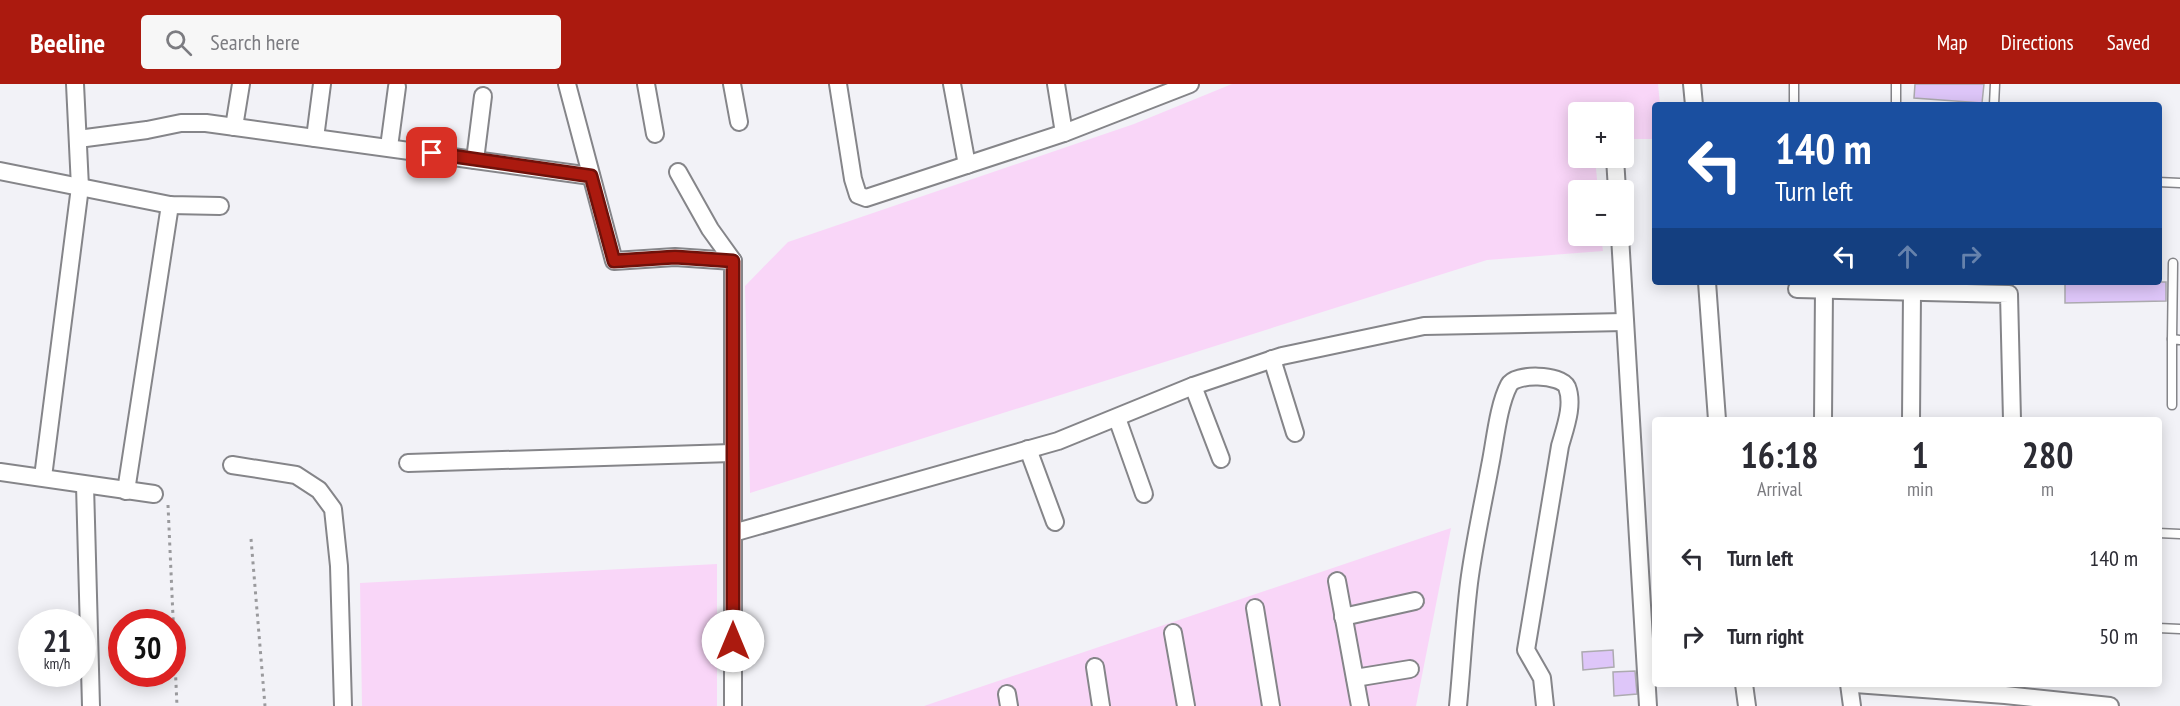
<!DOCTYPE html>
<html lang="en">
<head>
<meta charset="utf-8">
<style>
  :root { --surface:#fff; --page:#f7f7f7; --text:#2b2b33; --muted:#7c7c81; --accent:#ab1a0f }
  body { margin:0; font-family:"PT Sans Narrow",sans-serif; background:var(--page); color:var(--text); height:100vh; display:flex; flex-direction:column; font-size:22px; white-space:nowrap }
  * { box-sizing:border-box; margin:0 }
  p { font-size:20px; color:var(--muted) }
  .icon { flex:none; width:33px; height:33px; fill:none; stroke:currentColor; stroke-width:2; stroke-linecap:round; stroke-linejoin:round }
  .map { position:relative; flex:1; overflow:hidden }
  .panel { position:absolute; left:1652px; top:333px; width:510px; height:270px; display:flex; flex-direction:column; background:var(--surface); border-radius:6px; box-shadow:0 3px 15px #0003 }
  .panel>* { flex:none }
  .top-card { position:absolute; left:1652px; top:18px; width:510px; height:183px; border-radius:6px; box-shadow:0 3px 15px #0003; background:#1a4fa0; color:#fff; overflow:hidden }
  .fabs { position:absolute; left:1568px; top:18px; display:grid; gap:12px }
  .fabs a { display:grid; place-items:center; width:66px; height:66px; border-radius:6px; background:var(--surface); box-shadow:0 3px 15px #0003; font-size:30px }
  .speed { position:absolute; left:18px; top:525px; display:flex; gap:12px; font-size:30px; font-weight:700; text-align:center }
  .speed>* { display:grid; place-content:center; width:78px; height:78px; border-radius:50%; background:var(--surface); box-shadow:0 3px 15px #0003; line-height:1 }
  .speed small { font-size:15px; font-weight:400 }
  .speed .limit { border:9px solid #d22; background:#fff; color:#111 }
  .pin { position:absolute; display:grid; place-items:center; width:51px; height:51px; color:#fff; margin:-26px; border-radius:12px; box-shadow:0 3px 9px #0006 }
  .me { position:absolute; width:66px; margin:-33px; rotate:0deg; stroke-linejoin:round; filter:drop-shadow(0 0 4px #0008) }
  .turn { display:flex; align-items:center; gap:21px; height:126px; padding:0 24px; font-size:27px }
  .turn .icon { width:78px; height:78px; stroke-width:2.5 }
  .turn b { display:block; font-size:42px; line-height:51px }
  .lanes { display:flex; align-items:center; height:57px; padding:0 24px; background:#0003; justify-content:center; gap:30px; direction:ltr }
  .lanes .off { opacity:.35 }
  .eta { display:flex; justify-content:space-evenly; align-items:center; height:102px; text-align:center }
  .eta b { font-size:36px; font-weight:700; line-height:42px }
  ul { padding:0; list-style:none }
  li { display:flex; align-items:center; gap:18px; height:78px; padding:0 24px }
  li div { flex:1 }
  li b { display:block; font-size:22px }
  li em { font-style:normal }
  header { display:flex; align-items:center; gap:36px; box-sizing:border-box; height:84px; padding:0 30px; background:var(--accent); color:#fff }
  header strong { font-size:28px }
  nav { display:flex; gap:33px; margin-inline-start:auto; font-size:21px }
  .search { width:420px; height:54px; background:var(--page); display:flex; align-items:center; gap:15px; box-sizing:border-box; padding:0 21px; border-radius:6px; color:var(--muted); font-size:22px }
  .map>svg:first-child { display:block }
  .green { fill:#f9d6f8 }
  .building { fill:#dec6f9; stroke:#acaaaf; stroke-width:1.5 }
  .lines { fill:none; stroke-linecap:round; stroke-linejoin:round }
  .lane-casing { stroke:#858589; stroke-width:11 }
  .street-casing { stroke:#858589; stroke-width:20 }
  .path { stroke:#9a9a9d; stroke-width:3; stroke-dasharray:3 4.5; stroke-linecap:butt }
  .lane { stroke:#fff; stroke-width:8 }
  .street { stroke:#fff; stroke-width:16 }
  .route-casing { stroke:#6f110a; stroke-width:15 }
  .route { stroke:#ab1a0f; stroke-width:10 }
</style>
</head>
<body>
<header>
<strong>Beeline</strong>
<div class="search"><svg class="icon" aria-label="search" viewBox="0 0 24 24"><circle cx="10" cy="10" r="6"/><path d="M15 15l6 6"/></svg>Search here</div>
<nav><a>Map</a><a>Directions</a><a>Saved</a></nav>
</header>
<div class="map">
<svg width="2180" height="622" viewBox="0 0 2180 622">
  <rect width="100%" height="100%" fill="#f2f2f7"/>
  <g class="green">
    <path d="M1232,0H1658L1660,21H1654V55H1623V28H1578V74H1595L1598,106H1578V152H1601L1603,167L1487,176L750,409L745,202L788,158L1134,40Z"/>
    <path d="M1451,444L1416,622H924Z"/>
    <path d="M717,480V622H362L360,499Z"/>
  </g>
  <g class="building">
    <path d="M1915,0H1984L1982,19L1914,14Z"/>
    <path d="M2065,198H2166V217L2065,219Z"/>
    <path d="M1613,566L1614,583L1583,586L1582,568Z"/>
    <path d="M1635,587L1637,610L1614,612L1613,588Z"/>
  </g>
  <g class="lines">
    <g class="lane-casing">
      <g id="lane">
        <path d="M1794,21V0"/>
        <path d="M1896,21V0"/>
        <path d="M1994,21L1995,0"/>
        <path d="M2158,98L2180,99"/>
        <path d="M2172,255L2173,179"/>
        <path d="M2172,321V255L2180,256"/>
        <path d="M2158,449L2180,450"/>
        <path d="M2158,544L2180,545"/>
      </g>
    </g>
    <g class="street-casing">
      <g id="street">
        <path d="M567,0L614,177L675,173L733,177V622"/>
        <path d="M646,0L655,50"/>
        <path d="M732,0L739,38"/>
        <path d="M838,0L853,95L858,111L866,114L1064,49L1190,0"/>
        <path d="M952,0L967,81"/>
        <path d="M1056,0L1064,49"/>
        <path d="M1692,0L1694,21"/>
        <path d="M234,43L241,0"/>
        <path d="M315,54L322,0"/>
        <path d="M78,55L147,46L181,39H206L591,92"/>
        <path d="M389,63L397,3"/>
        <path d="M1615,74L1617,106"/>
        <path d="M475,76L483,12"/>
        <path d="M0,87L170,121L220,122"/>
        <path d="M678,88L710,145L733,177"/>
        <path d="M1620,152L1648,622"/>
        <path d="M1707,198L1717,336"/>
        <path d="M1797,205L2009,210L2012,336"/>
        <path d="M1272,275L1295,349"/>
        <path d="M1193,302L1221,375"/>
        <path d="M1117,334L1144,410"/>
        <path d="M1823,336L1824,204"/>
        <path d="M1911,336L1912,208"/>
        <path d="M1028,365L1055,438"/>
        <path d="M408,379L732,369"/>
        <path d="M232,381L296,391L319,406L333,425L339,482L343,622"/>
        <path d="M0,388L154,410"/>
        <path d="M43,393L80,103L75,0"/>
        <path d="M85,401L91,622"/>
        <path d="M126,407L170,121"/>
        <path d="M733,449L1058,357L1193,302L1282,272L1424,242L1625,238"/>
        <path d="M1337,497L1360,622"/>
        <path d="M1255,524L1271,622"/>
        <path d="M1343,533L1415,517"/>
        <path d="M1173,549L1186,622"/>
        <path d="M1095,583L1101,622"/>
        <path d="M1355,594L1410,585"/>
        <path d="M1744,600L1747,622"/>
        <path d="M1849,600L1852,622"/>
        <path d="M1855,600L2005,611L2110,622"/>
        <path d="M1007,610L1009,622"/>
        <path d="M1458,622C1462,581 1464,540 1469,499C1474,460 1483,420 1490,382C1495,358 1498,322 1509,301C1515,289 1561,290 1567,303C1574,321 1565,344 1560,362L1526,566L1542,594L1545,622"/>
      </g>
    </g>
    <g class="path">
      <path d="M168,421L177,622"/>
      <path d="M251,455L265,622"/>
    </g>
    <use href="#lane" class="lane"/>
    <use href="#street" class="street"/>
  </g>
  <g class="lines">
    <g class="route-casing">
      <path id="route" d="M432,69L591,92L614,177L675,173L733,177V557"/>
    </g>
    <use href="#route" class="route"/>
  </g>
</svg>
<div class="fabs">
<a>+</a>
<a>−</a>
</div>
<div class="speed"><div>21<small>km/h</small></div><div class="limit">30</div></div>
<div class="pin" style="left:432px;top:69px;background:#d93025"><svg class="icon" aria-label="arrive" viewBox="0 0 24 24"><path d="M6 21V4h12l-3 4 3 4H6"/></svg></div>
<svg class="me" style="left:733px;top:557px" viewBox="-20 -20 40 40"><circle r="19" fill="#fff"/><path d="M0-13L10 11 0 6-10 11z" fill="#ab1a0f"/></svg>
<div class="top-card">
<div class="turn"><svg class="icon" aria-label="left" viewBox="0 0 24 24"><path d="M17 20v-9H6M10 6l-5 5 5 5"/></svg><div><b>140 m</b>Turn left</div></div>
<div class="lanes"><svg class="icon" aria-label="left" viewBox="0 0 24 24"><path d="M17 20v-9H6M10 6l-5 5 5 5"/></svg><svg class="icon off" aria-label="ahead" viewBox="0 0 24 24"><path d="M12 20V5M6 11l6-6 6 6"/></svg><svg class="icon off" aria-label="right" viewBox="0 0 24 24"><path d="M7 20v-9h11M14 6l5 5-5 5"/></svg></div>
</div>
<section class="panel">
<div class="eta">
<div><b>16:18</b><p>Arrival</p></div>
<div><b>1</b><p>min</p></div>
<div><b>280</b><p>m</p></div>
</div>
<ul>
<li><svg class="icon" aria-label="left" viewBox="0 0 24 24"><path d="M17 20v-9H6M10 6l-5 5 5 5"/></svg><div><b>Turn left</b></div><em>140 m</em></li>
<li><svg class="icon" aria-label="right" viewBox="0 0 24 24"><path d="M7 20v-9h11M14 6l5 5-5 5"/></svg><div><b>Turn right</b></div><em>50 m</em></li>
</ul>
</section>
</div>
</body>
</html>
